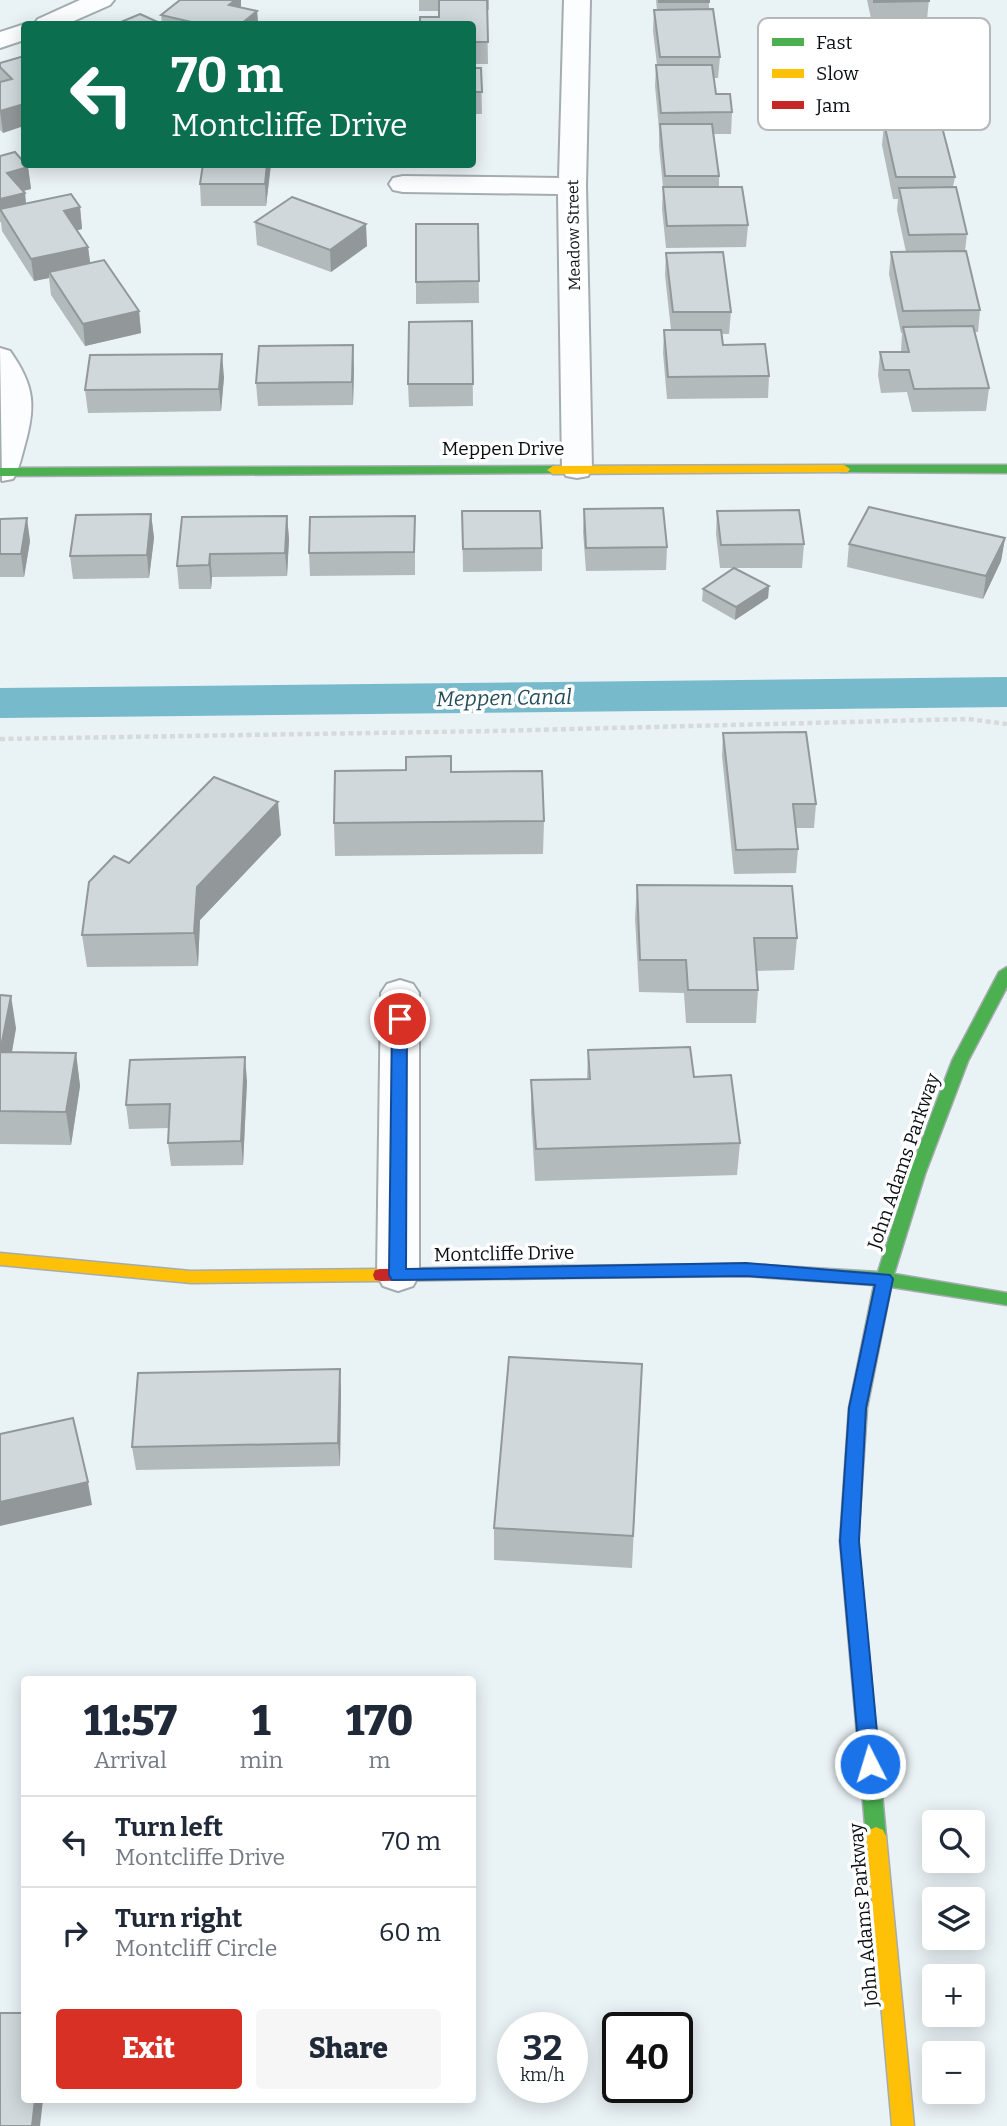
<!DOCTYPE html>
<html lang="en">
<head>
<meta charset="utf-8">
<style>
  :root { --surface:#fff; --page:#f6f6f7; --text:#1f2937; --muted:#747a83; --line:#e0e1e3; --accent:#d93025 }
  body { margin:0; font-family:Bitter,serif; background:var(--page); color:var(--text); height:100vh; display:flex; flex-direction:column; font-size:26px; white-space:nowrap }
  * { box-sizing:border-box; margin:0 }
  p { font-size:23px; color:var(--muted) }
  .icon { flex:none; width:38px; height:38px; fill:none; stroke:currentColor; stroke-width:2; stroke-linecap:round; stroke-linejoin:round }
  .map { position:relative; flex:1; overflow:hidden }
  .panel { position:absolute; left:21px; top:1676px; width:455px; height:427px; display:flex; flex-direction:column; background:var(--surface); border-radius:7px; box-shadow:0 4px 18px #0003 }
  .panel>* { flex:none }
  .top-card { position:absolute; left:21px; top:21px; width:455px; height:147px; border-radius:7px; box-shadow:0 4px 18px #0003; background:#0b6e4f; color:#fff; overflow:hidden }
  .controls { position:absolute; left:922px; top:1810px; display:grid; gap:14px }
  .controls a { display:grid; place-items:center; width:63px; height:63px; border-radius:7px; background:var(--surface); box-shadow:0 4px 18px #0003; font-size:35px }
  .speed { position:absolute; left:497px; top:2012px; display:flex; gap:14px; font-size:35px; font-weight:700; text-align:center }
  .speed>* { display:grid; place-content:center; width:91px; height:91px; border-radius:50%; background:var(--surface); box-shadow:0 4px 18px #0003; line-height:1 }
  .speed small { font-size:18px; font-weight:400 }
  .speed .limit { border:4px solid #111; border-radius:10px; background:#fff; color:#111 }
  .pin { position:absolute; display:grid; place-items:center; width:60px; height:60px; color:#fff; margin:-30px; border:4px solid #fff; border-radius:50%; box-shadow:0 2px 7px #0007 }
  .me { position:absolute; width:77px; margin:-38px; rotate:355deg; stroke-linejoin:round; filter:drop-shadow(0 0 5px #0008) }
  .turn { display:flex; align-items:center; gap:24px; height:147px; padding:0 35px; font-size:32px }
  .turn .icon { width:91px; height:91px; stroke-width:2.5 }
  .turn b { display:block; font-size:49px; line-height:60px }
  .eta { display:flex; justify-content:space-evenly; align-items:center; height:119px; text-align:center }
  .eta b { font-size:42px; font-weight:800; line-height:49px }
  .primary-button { display:flex; gap:14px; margin-top:auto; padding:14px 35px }
  .primary-button a { flex:1; height:80px; border-radius:7px; background:var(--accent); color:#fff; font-size:28px; font-weight:800; line-height:80px; text-align:center }
  .primary-button a+a { background:var(--page); color:var(--text) }
  ul { padding:0; list-style:none }
  li { display:flex; align-items:center; gap:21px; height:91px; padding:0 35px; border-top:2px solid var(--line) }
  li div { flex:1 }
  li b { display:block; font-size:26px }
  li em { font-style:normal }
  .map>svg:first-child { display:block }
  .lines { fill:none; stroke-linecap:round; stroke-linejoin:round }
  .canal { fill:#76bacc; fill-rule:evenodd }
  .street-casing { stroke:#a5acaf; stroke-width:4 }
  .fast-casing { stroke:#a5acaf; stroke-width:3 }
  .slow-casing { stroke:#a5acaf; stroke-width:3 }
  .jam-casing { stroke:#a5acaf; stroke-width:3 }
  .path { stroke:#d7dadc; stroke-width:4.5; stroke-dasharray:5 3.5; stroke-linecap:butt }
  .street { fill:#fcfdfe; fill-rule:evenodd }
  .fast { fill:#4caf50; fill-rule:evenodd }
  .slow { fill:#ffc107; fill-rule:evenodd }
  .jam { fill:#c62828; fill-rule:evenodd }
  .wall { fill:#b3babc }
  .shaded-wall { fill:#929799 }
  .building { fill:#d0d8db; stroke:#929799; stroke-width:2 }
  .route { fill:#1a73e8; stroke:#114b97; stroke-width:2 }
  .labels { text-anchor:middle; stroke-width:7; stroke-linejoin:round; paint-order:stroke }
  .far-street-label { font-size:16px; fill:#0b1113; stroke:#fff }
  .street-label { font-size:19px; fill:#0b1113; stroke:#fff }
  .water-label { font-size:21px; font-style:italic; fill:#254e5a; stroke:#fff }
  .key { fill:#fff; stroke:#b6b8b8; stroke-width:2 }
  .key-label { font-size:19px; fill:#0b1113 }
</style>
</head>
<body>
<div class="map">
<svg width="1007" height="2126" viewBox="0 0 1007 2126">
  <rect width="100%" height="100%" fill="#e9f2f5"/>
  <g class="lines">
    <path class="canal" d="M1007,677V707L0,718V688Z"/>
    <g class="street-casing">
      <g id="street">
        <path d="M80,0H114L110,5L67,24H34L38,19Z"/>
        <path d="M564,0H590L586,186L592,469L588,476L577,478L566,476L562,469L558,194L403,192L393,190L389,184L393,178L403,176L559,178Z"/>
        <path d="M25,24L24,40L0,48V32Z"/>
        <path d="M0,348L10,351C35,386 36,407 24,448C21,459 19,469 13,479L2,481Z"/>
        <path d="M400,980L413,984L419,993V1275L413,1286L398,1291L383,1286L377,1275L381,993L387,984Z"/>
      </g>
    </g>
    <g class="fast-casing">
      <g id="fast">
        <path d="M844,465H1007V473L840,472L838,469Z"/>
        <path d="M553,466L557,467V473L0,476V468Z"/>
        <path d="M1007,967V987L968,1061L925,1174L894,1274L1007,1293V1305L891,1287L867,1408L858,1541L886,1836L883,1842L876,1845L869,1842L866,1836L840,1541L849,1408L874,1285L745,1276L563,1278L557,1276L555,1272L557,1268L563,1266L745,1264L878,1272L909,1174L952,1061L999,972Z"/>
      </g>
    </g>
    <g class="slow-casing">
      <g id="slow">
        <path d="M844,465L850,469L848,472L553,474L547,470L553,466Z"/>
        <path d="M0,1253L191,1271L381,1269L387,1270L389,1275L387,1280L381,1281L191,1283L0,1265Z"/>
        <path d="M876,1827L883,1830L886,1836L914,2126H892L866,1836L869,1830Z"/>
      </g>
    </g>
    <g class="jam-casing">
      <path id="jam" d="M563,1266L569,1268L571,1272L569,1276L563,1278L381,1281L375,1280L373,1275L375,1270L381,1269Z"/>
    </g>
    <path class="path" d="M0,739L493,731L968,719L1007,724"/>
    <use href="#street" class="street"/>
    <use href="#fast" class="fast"/>
    <use href="#slow" class="slow"/>
    <use href="#jam" class="jam"/>
  </g>
  <g class="wall">
    <path d="M419,0H489V10H487L488,64H472V24L439,17V11H419Z"/>
    <path d="M656,0H709V9L720,57L718,78H713L716,94L732,112L731,134H714L719,176V187L748,225L746,247L666,248L662,209L663,187L659,146V129L655,86L656,65H657L653,31L654,10H657Z"/>
    <path d="M867,0H929L927,19L938,51L936,73H932L941,112L939,123L955,177L953,187L967,234L965,251L980,310L978,332H975L989,388L986,411L912,412L907,392L881,393L878,375L880,352H901L902,333H901L889,274L891,252H906L897,210L898,199H893L882,145L884,124L878,92L880,73H852L847,50L848,29H881L882,23H872Z"/>
    <path d="M241,6L240,7L257,11L258,23L256,24H116H162L161,15Z"/>
    <path d="M24,56L3,133L0,130V63Z"/>
    <path d="M472,68H481L482,114H472Z"/>
    <path d="M0,156L28,167L31,189L23,191L25,193L26,204L80,207L82,229L77,230L88,247L90,263L139,311L141,333L85,346L51,295L49,278L34,281L2,231L1,222H0Z"/>
    <path d="M271,164L266,206H201L200,184Z"/>
    <path d="M255,222L367,246L331,272L257,245Z"/>
    <path d="M478,224L479,303L416,304V282Z"/>
    <path d="M666,253L731,312L729,334H722L723,345L769,376L768,398L667,399L663,353L664,330H671L665,275Z"/>
    <path d="M472,321L473,406L409,407L408,384Z"/>
    <path d="M354,368L353,405L258,406L256,383Z"/>
    <path d="M224,377L221,411L88,413L85,390Z"/>
    <path d="M584,509L667,547L666,570L586,571L583,532Z"/>
    <path d="M462,511L542,548V571L463,572Z"/>
    <path d="M717,511L804,544L802,568H736L769,586L768,598L735,620L702,601L703,589L734,568H720L716,534Z"/>
    <path d="M151,514L154,538L149,578L73,579L70,556Z"/>
    <path d="M287,516L289,539L287,576L212,577L211,589H179L177,566Z"/>
    <path d="M0,519L30,541L24,577H0Z"/>
    <path d="M1005,538L1001,561L983,599L847,567L849,544Z"/>
    <path d="M415,539V575L310,576L309,553Z"/>
    <path d="M723,733L816,804L814,828H796L798,849L796,873L734,874L722,756Z"/>
    <path d="M451,772L544,821L543,854L335,856L334,823Z"/>
    <path d="M281,835L200,920L198,966L87,967L82,935L129,863Z"/>
    <path d="M637,885L797,938L794,970L757,971L758,990L756,1023H686L684,993L639,992L635,918Z"/>
    <path d="M0,995L16,1028L12,1052L76,1053L80,1086L71,1145L0,1144Z"/>
    <path d="M588,1050L694,1077L740,1143L737,1175L535,1181L531,1113V1080L587,1079Z"/>
    <path d="M247,1081L243,1165L171,1166L168,1143L169,1128L129,1129L126,1105Z"/>
    <path d="M642,1364L632,1568L494,1560V1528Z"/>
    <path d="M340,1369L341,1392L340,1466L136,1470L132,1447Z"/>
  </g>
  <g class="shaded-wall">
    <path d="M235,0H241V6L230,16L229,5Z"/>
    <path d="M257,11L258,23L256,24H241Z"/>
    <path d="M24,104V126L3,133L0,111Z"/>
    <path d="M267,164H271L266,206L265,184Z"/>
    <path d="M28,167L31,189L10,194L7,173Z"/>
    <path d="M25,193L27,215L0,211V199Z"/>
    <path d="M80,207L82,229L66,233L64,211Z"/>
    <path d="M366,224L367,246L331,272L330,250Z"/>
    <path d="M88,247L91,269L49,272V278L34,281L31,259Z"/>
    <path d="M139,311L141,333L85,346L83,324Z"/>
    <path d="M353,345L354,368L353,405L352,382Z"/>
    <path d="M222,354L224,377L221,411L219,389Z"/>
    <path d="M151,514L154,538L149,578L147,555Z"/>
    <path d="M287,516L289,539L287,576L285,553Z"/>
    <path d="M27,518L30,541L24,577L21,554Z"/>
    <path d="M1005,538L1001,561L983,599L986,576Z"/>
    <path d="M210,554L212,577L211,589L209,565Z"/>
    <path d="M769,586L768,598L735,620L736,607Z"/>
    <path d="M278,802L281,835L200,920L198,966L194,933L197,887Z"/>
    <path d="M11,996L16,1028L6,1085L0,1052Z"/>
    <path d="M76,1053L80,1086L71,1145L66,1112Z"/>
    <path d="M245,1057L247,1081L243,1165L241,1141Z"/>
    <path d="M340,1369L341,1392L340,1466L338,1443Z"/>
    <path d="M88,1482L92,1505L0,1526V1502Z"/>
    <path d="M35,2100H43L40,2126H32Z"/>
  </g>
  <g class="building">
    <path d="M180,0H235L229,5L257,11L241,24H200L161,15Z"/>
    <path d="M439,0H487L488,42H472V24H420V17H439Z"/>
    <rect x="659" y="0" width="50" height="2"/>
    <path d="M874,0H929V1L874,2Z"/>
    <path d="M713,9L720,57H660L654,10Z"/>
    <path d="M140,14L162,24H116Z"/>
    <path d="M24,56V104L0,111V82L12,79L0,67V63Z"/>
    <path d="M656,65H712L716,94H730L732,112L661,113Z"/>
    <path d="M472,68H481L482,92H472Z"/>
    <path d="M884,123H941L955,177H896Z"/>
    <path d="M660,124H712L719,176H665Z"/>
    <path d="M15,152L28,167L7,173L25,193L0,199V156Z"/>
    <path d="M203,164H267L265,184H200Z"/>
    <path d="M663,187H742L748,225L667,226Z"/>
    <path d="M956,187L967,234L909,235L899,188Z"/>
    <path d="M71,194L80,207L64,211L88,247L31,259L0,209Z"/>
    <path d="M292,197L366,224L330,250L255,222Z"/>
    <path d="M416,224H478L479,281L416,282Z"/>
    <path d="M966,251L980,310L903,311L891,252Z"/>
    <path d="M723,252L731,312H673L666,253Z"/>
    <path d="M104,260L139,311L83,324L49,272Z"/>
    <path d="M472,321L473,384H408L409,322Z"/>
    <path d="M973,326L989,388L914,389L909,370H884L880,352H909L903,327Z"/>
    <path d="M664,330H721L723,345L765,344L769,376L668,377Z"/>
    <path d="M353,345L352,382L256,383L259,346Z"/>
    <path d="M222,354L219,389L85,390L90,355Z"/>
    <path d="M869,507L1005,538L986,576L849,544Z"/>
    <path d="M663,508L667,547L586,548L584,509Z"/>
    <path d="M799,510L804,544L721,545L717,511Z"/>
    <path d="M462,511H540L542,548L463,549Z"/>
    <path d="M151,514L147,555L70,556L76,515Z"/>
    <path d="M287,516L285,553L210,554L209,565L177,566L182,517Z"/>
    <path d="M415,516L414,552L309,553L310,517Z"/>
    <path d="M27,518L21,554H0V519Z"/>
    <path d="M734,568L769,586L736,607L703,589Z"/>
    <path d="M806,732L816,804H793L798,849L736,850L723,733Z"/>
    <path d="M451,756V772L542,771L544,821L334,823L335,771L406,770V757Z"/>
    <path d="M214,777L278,802L197,887L194,933L82,935L89,882L114,856L129,863Z"/>
    <path d="M637,885L792,886L797,938H754L758,990H688L686,960H640Z"/>
    <path d="M0,995L11,996L0,1052L76,1053L66,1112L0,1111Z"/>
    <path d="M690,1047L694,1077L731,1075L740,1143L536,1149L531,1080L590,1079L588,1050Z"/>
    <path d="M245,1057L241,1141L168,1143L170,1104L126,1105L130,1060Z"/>
    <path d="M509,1357L642,1364L633,1536L494,1528Z"/>
    <path d="M340,1369L338,1443L132,1447L138,1373Z"/>
    <path d="M73,1418L88,1482L0,1502V1434Z"/>
    <path d="M0,2013H24V2100H35L32,2126H0Z"/>
  </g>
  <path class="route" d="M400,1014L407,1019L406,1269L746,1263L890,1275L893,1279L866,1408L859,1541L880,1764L877,1770L870,1772L863,1770L860,1764L840,1541L849,1408L875,1285L746,1276L392,1280L389,1275L392,1019Z"/>
  <g class="labels">
    <g class="far-street-label">
      <text transform="translate(573 235) rotate(-91)" y="6">Meadow Street</text>
    </g>
    <g class="street-label">
      <text x="503" y="455">Meppen Drive</text>
      <text transform="translate(903 1161) rotate(-71)" y="7">John Adams Parkway</text>
      <text transform="translate(504 1253) rotate(-1)" y="7">Montcliffe Drive</text>
      <text transform="translate(863 1915) rotate(-95)" y="7">John Adams Parkway</text>
    </g>
    <g class="water-label">
      <text transform="translate(504 698) rotate(-1)" y="7">Meppen Canal</text>
    </g>
  </g>
  <rect x="758" y="18" width="232" height="112" rx="10" class="key"/>
  <rect x="772" y="38" width="32" height="8" fill="#4caf50"/>
  <rect x="772" y="69" width="32" height="9" fill="#ffc107"/>
  <rect x="772" y="101" width="32" height="8" fill="#c62828"/>
  <g class="key-label">
    <text x="816" y="49">Fast</text>
    <text x="816" y="80">Slow</text>
    <text x="816" y="112">Jam</text>
  </g>
</svg>
<div class="controls">
<a><svg class="icon" aria-label="search" viewBox="0 0 24 24"><circle cx="10" cy="10" r="6"/><path d="M15 15l6 6"/></svg></a>
<a><svg class="icon" aria-label="layers" viewBox="0 0 24 24"><path d="M12 4l9 5-9 5-9-5zM3 14l9 5 9-5"/></svg></a>
<a>+</a>
<a>−</a>
</div>
<div class="speed"><div>32<small>km/h</small></div><div class="limit">40</div></div>
<div class="pin" style="left:400px;top:1019px;background:#d93025"><svg class="icon" aria-label="arrive" viewBox="0 0 24 24"><path d="M6 21V4h12l-3 4 3 4H6"/></svg></div>
<svg class="me" style="left:870px;top:1764px" viewBox="-20 -20 40 40"><circle r="17" fill="#1a73e8" stroke="#fff" stroke-width="3"/><path d="M0-11L8 9 0 5-8 9z" fill="#fff"/></svg>
<div class="top-card">
<div class="turn"><svg class="icon" aria-label="left" viewBox="0 0 24 24"><path d="M17 20v-9H6M10 6l-5 5 5 5"/></svg><div><b>70 m</b>Montcliffe Drive</div></div>
</div>
<section class="panel">
<div class="eta">
<div><b>11:57</b><p>Arrival</p></div>
<div><b>1</b><p>min</p></div>
<div><b>170</b><p>m</p></div>
</div>
<ul>
<li><svg class="icon" aria-label="left" viewBox="0 0 24 24"><path d="M17 20v-9H6M10 6l-5 5 5 5"/></svg><div><b>Turn left</b><p>Montcliffe Drive</p></div><em>70 m</em></li>
<li><svg class="icon" aria-label="right" viewBox="0 0 24 24"><path d="M7 20v-9h11M14 6l5 5-5 5"/></svg><div><b>Turn right</b><p>Montcliff Circle</p></div><em>60 m</em></li>
</ul>
<div class="primary-button"><a>Exit</a><a>Share</a></div>
</section>
</div>
</body>
</html>
